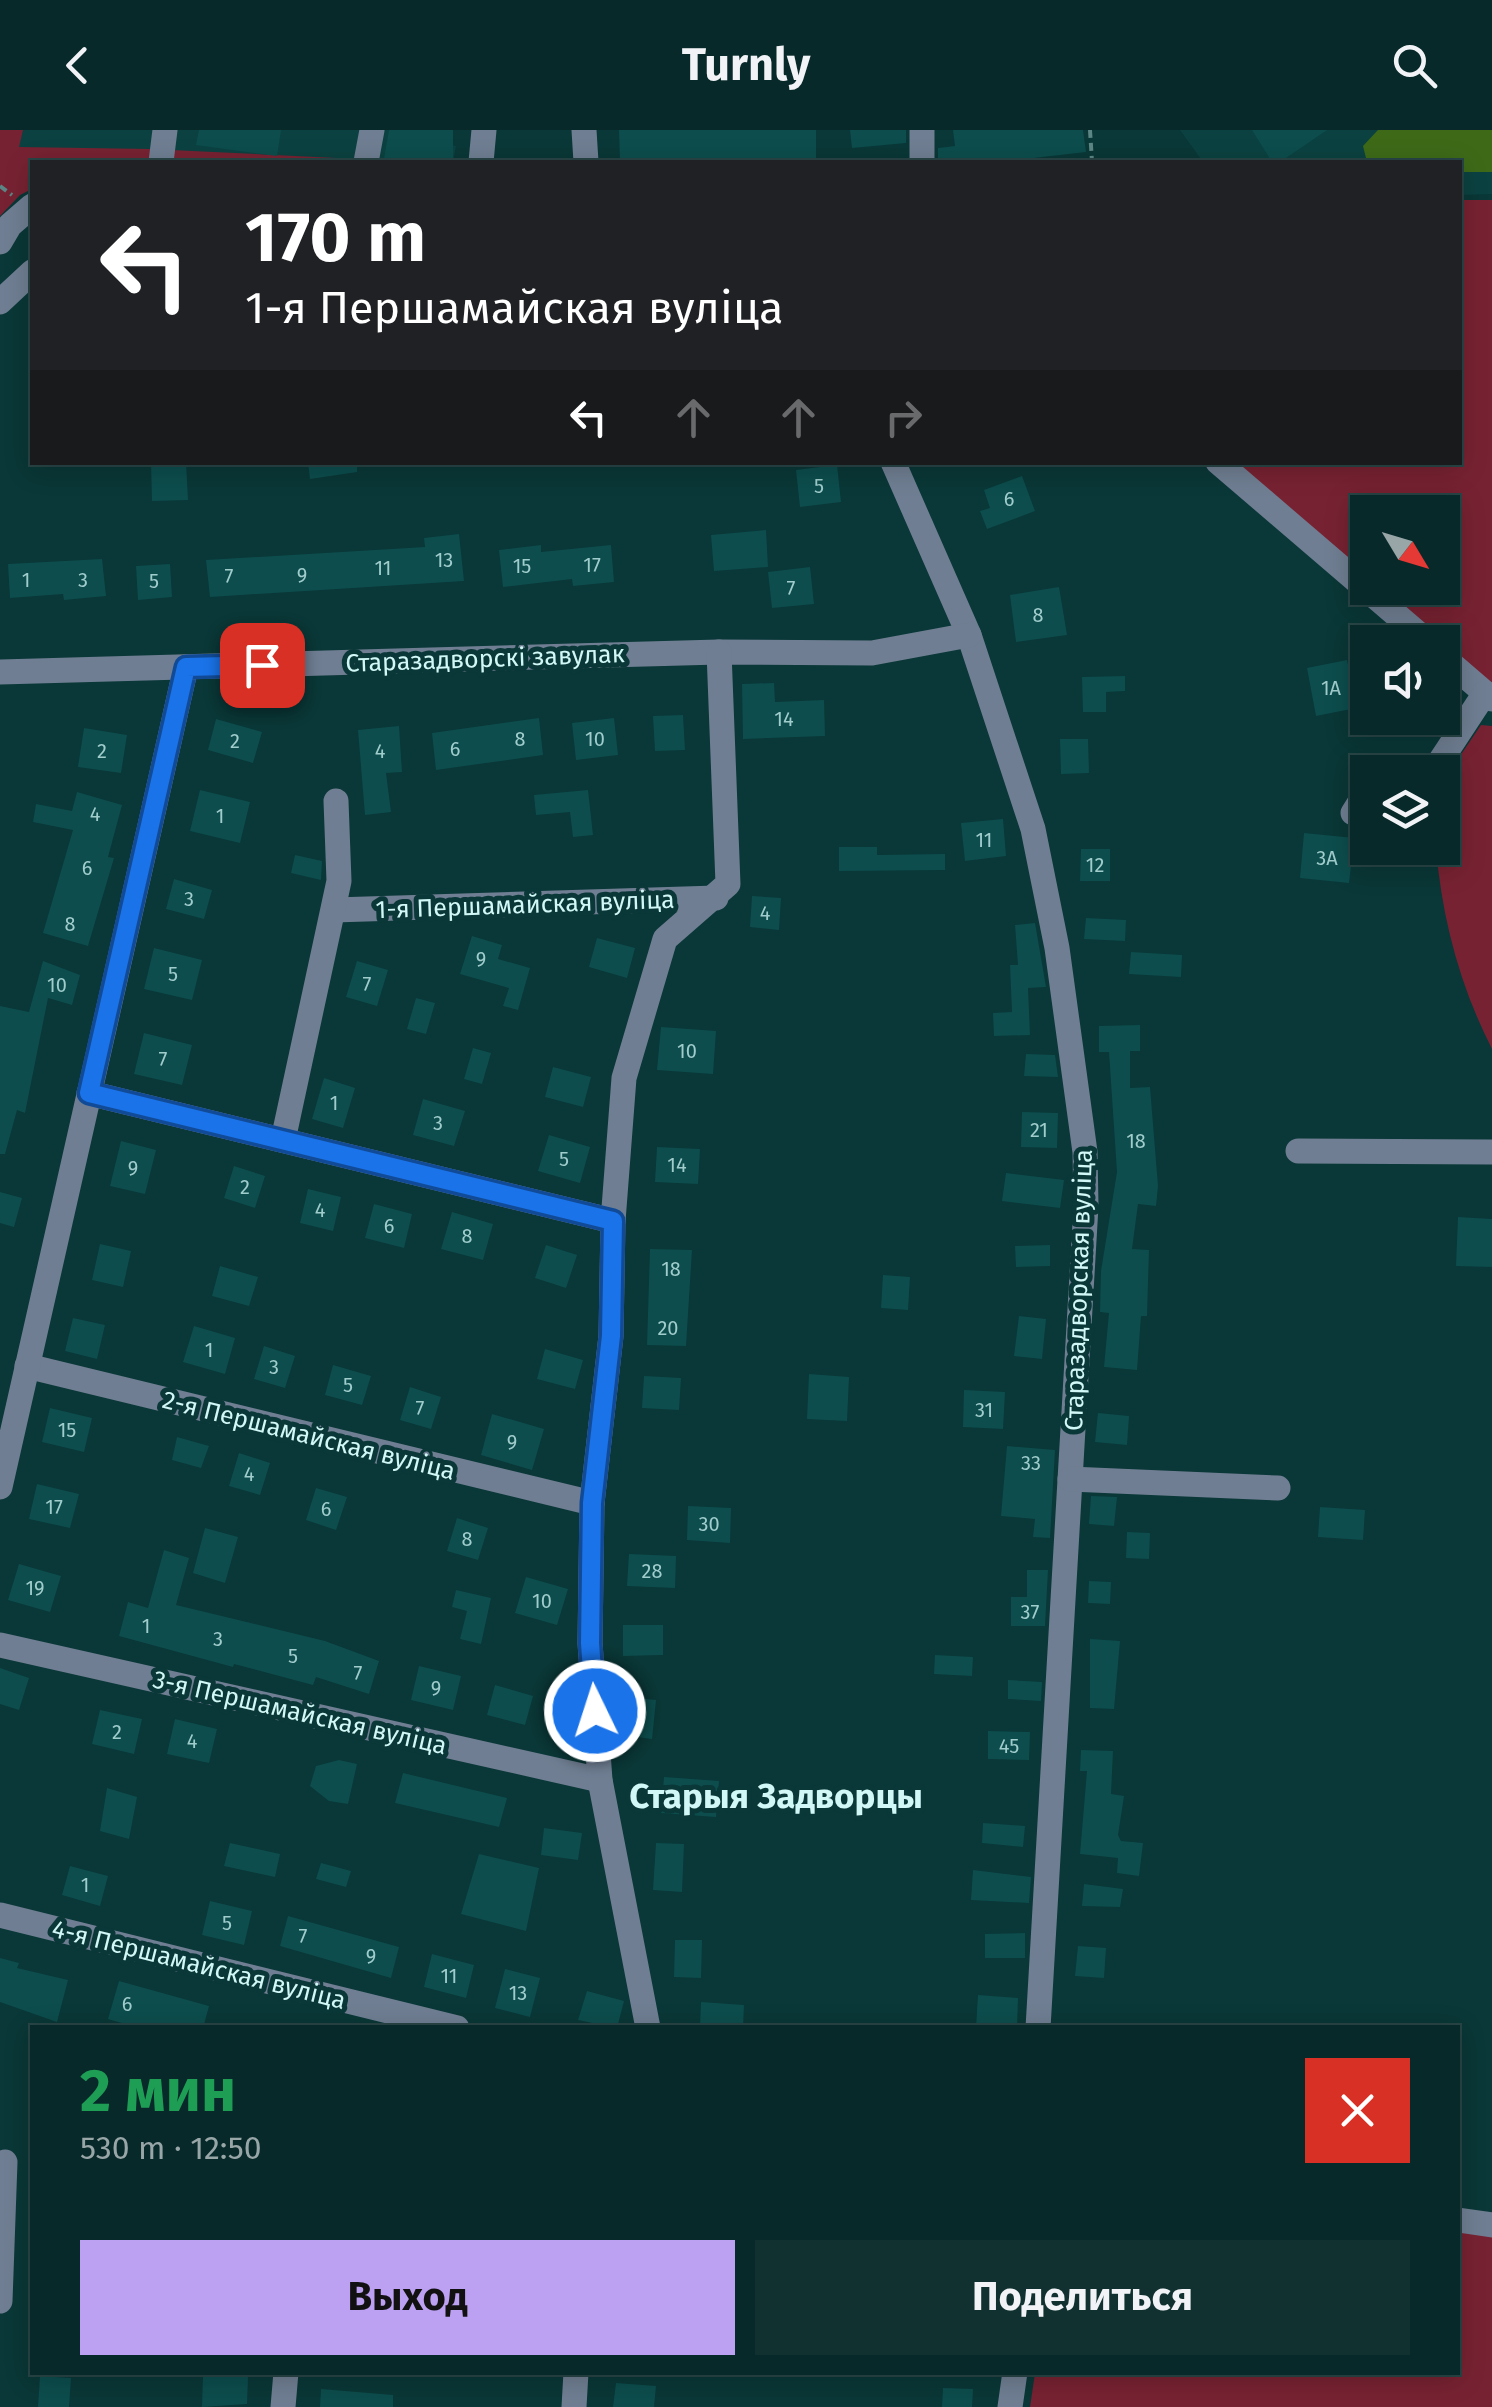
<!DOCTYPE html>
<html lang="ru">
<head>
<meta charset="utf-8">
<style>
  :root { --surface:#082929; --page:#113131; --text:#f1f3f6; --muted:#98a6a8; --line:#294546; --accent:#bca0f2 }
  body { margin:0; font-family:"Fira Sans",sans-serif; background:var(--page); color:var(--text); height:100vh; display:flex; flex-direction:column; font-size:38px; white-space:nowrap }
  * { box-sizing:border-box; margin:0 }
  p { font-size:32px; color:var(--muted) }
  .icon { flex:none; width:55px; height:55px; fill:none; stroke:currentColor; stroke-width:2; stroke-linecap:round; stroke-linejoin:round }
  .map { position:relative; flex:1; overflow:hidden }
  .details { position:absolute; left:30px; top:1895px; width:1430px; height:350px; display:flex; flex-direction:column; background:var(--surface); border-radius:0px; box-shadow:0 5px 25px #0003,0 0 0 2px var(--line) }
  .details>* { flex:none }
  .hud { position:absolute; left:30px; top:30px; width:1432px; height:305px; border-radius:0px; box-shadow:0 5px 25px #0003,0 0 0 2px var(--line); background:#202124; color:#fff; overflow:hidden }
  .needle { width:65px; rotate:128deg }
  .controls { position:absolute; left:1350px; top:365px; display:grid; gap:20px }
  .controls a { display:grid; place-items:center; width:110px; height:110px; border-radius:0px; background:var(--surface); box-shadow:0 5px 25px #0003,0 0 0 2px var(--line); font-size:50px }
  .pin { position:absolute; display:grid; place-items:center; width:85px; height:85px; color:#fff; margin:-42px; border-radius:20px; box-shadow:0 5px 15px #0006 }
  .me { position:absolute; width:110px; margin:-55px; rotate:356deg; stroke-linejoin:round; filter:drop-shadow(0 0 8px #0008) }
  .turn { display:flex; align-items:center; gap:35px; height:210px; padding:0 50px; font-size:45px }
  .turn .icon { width:130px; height:130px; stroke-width:2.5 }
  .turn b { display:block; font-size:70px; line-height:85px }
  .lanes { display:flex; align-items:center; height:95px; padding:0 50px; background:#0003; justify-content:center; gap:50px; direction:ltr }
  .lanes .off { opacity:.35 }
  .round { display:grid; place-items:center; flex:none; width:105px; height:105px; border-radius:0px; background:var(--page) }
  .head { display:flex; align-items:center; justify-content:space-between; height:170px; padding:0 50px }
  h1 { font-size:60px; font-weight:700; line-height:75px; color:#1e9e55 }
  .cta { display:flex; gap:20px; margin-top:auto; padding:20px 50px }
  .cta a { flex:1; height:115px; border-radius:0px; background:var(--accent); color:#111; font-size:40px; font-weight:700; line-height:115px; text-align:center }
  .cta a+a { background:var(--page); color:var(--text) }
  header { display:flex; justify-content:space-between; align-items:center; height:130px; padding:0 50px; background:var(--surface); font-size:45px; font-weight:700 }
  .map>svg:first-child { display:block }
  .built { fill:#0b4241 }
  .green { fill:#772232 }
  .water { fill:#3e6a18 }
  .building { fill:#0d4d4d }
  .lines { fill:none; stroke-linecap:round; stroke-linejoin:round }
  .path { stroke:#5c8685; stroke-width:4; stroke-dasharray:8 5; stroke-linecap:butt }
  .minor { stroke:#6f7e92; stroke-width:25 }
  .route-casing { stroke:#114b97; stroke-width:25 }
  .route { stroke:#1a73e8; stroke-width:18 }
  .labels { text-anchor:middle; stroke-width:10; stroke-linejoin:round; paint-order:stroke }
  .number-label { font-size:20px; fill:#a0cccc }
  .street-label { font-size:25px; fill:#d1f7f6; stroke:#0a3737 }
  .district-label { font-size:35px; font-weight:bold; fill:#d1f7f6; stroke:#0a3737 }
</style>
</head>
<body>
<header><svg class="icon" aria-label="back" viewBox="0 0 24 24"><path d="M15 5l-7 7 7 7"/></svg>Turnly<svg class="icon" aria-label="search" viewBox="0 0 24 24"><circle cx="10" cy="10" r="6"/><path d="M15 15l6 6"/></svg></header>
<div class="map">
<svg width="1492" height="2277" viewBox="0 0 1492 2277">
  <rect width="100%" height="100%" fill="#0a3737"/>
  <g class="built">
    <path d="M23,0H453L451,15L456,16L453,32H407L18,17Z"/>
    <path d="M1180,0H1492V64L1460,65V32H1203Z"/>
  </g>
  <g class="green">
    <path d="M0,0H23L19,17L151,19L150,32H32V59L20,65L0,86Z"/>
    <path d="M171,20L357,29L356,32H170Z"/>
    <path d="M1460,70H1492V555L1377,458H1442V382H1368L1367,450L1228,333L1460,332Z"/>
    <path d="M1481,595L1492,596V919C1460,856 1442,789 1436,718H1442L1443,651Z"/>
    <path d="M1458,2101L1492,2106V2277H1030L1035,2243L1458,2242Z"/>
  </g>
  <path class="water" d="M1378,0H1492V42H1460V32H1367L1363,16Z"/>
  <g class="building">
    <path d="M199,0H281L277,26L196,15Z"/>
    <path d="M389,0H453V32L384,29Z"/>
    <path d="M619,0H816V32H620Z"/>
    <path d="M850,0H906V13L852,18Z"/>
    <path d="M953,0H1083L1086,22L999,32H938V18L955,16Z"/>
    <path d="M1252,0H1327L1280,32H1272Z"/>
    <path d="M151,332H186L188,370L152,371Z"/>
    <path d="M308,332H357V342L310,349Z"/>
    <path d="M837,335L841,372L800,377L796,340Z"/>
    <path d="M1022,346L1035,381L987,399L980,381L990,378L984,360Z"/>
    <path d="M766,400L768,437L714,441L711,405Z"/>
    <path d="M459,404L464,451L210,467L206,430L425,417L424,408Z"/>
    <path d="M541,415V422L611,415L614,452L573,456L572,449L503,457L499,420Z"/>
    <path d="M102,429L106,466L64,470L63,464L10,468L8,434Z"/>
    <path d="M170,434L172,467L138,470L136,436Z"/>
    <path d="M810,437L814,474L772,478L768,442Z"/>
    <path d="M1059,457L1067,505L1016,512L1010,465Z"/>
    <path d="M1347,530L1356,578L1316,586L1307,538Z"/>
    <path d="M1125,546V561L1106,562V582H1083L1082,547Z"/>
    <path d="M774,553L775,572L824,570L825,606L743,609L742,554Z"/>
    <path d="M683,585L685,620L655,621L653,586Z"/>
    <path d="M539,588L543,625L436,640L432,603Z"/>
    <path d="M614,588L618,625L576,630L572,593Z"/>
    <path d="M216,589L262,602L253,633L208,620Z"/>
    <path d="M399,596L402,642L386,643L391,682L365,685L358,600Z"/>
    <path d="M84,598L127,605L121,643L78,637Z"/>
    <path d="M1060,609H1088L1089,643L1061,644Z"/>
    <path d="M200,660L250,672L240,713L190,701Z"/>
    <path d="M588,660L593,705L573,707L570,682L536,685L534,665Z"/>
    <path d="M77,662L122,675L108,727L114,728L88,816L43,803L73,700L33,692L36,674L72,681Z"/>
    <path d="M1003,689L1006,726L965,731L961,693Z"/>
    <path d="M1304,703L1354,708L1349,753L1300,748Z"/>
    <path d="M839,717H877V725L945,724V740L839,741Z"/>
    <path d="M1081,719H1110V751H1080Z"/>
    <path d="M295,725L322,731L321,750L291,743Z"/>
    <path d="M174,749L212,760L204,789L166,779Z"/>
    <path d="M752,766L781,768L779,800L750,797Z"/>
    <path d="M1086,788L1126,790L1125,811L1084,809Z"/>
    <path d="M1035,793L1046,857L1028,858L1030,905L994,906L993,883L1012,882L1010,835H1018L1015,795Z"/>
    <path d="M472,806L502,815L498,829L530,838L518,880L503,876L509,858L460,844Z"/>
    <path d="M597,808L635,818L627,848L589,837Z"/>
    <path d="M154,818L202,830L192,870L144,859Z"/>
    <path d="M1131,822L1182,825L1181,847L1129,844Z"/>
    <path d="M43,831L80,845L72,875L48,868L25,983L17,980L5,1024H0V876L29,882Z"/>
    <path d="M357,831L388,840L377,876L346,867Z"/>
    <path d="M416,868L435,873L426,904L407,899Z"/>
    <path d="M1140,895V921H1130V958L1150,957L1158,1056L1156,1076L1138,1074L1132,1119L1149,1120L1147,1186H1141L1137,1240L1104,1237L1109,1183L1100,1182L1101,1141L1117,1042L1109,922H1099V896Z"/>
    <path d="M661,897L716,901L713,944L657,940Z"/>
    <path d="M144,903L192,915L182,955L134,944Z"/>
    <path d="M473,918L491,923L482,954L464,949Z"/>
    <path d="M1026,924L1055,925L1058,947L1024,946Z"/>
    <path d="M553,937L591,947L583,977L545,967Z"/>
    <path d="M324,948L355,958L343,998L312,989Z"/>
    <path d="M423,969L465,981L454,1016L413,1005Z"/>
    <path d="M1022,982L1058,983L1057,1018L1021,1017Z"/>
    <path d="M549,1005L590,1017L580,1053L538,1041Z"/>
    <path d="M121,1011L156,1020L145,1064L110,1056Z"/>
    <path d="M657,1017L700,1019L698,1054L655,1052Z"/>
    <path d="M234,1036L265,1046L255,1078L224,1068Z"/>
    <path d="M1006,1043L1064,1050L1060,1078L1002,1071Z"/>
    <path d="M308,1059L341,1067L333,1101L300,1093Z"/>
    <path d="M0,1062L22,1068L14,1097L0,1093Z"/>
    <path d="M374,1074L412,1084L404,1118L365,1108Z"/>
    <path d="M452,1082L493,1094L483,1130L441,1119Z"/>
    <path d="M1458,1087L1492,1089V1137L1456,1136Z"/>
    <path d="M100,1114L131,1121L123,1157L92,1150Z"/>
    <path d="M546,1115L577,1125L566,1158L535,1148Z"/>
    <path d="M1050,1115V1136L1016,1137L1015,1116Z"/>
    <path d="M650,1119L692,1120L686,1216L647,1215Z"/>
    <path d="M220,1136L258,1147L249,1176L212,1166Z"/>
    <path d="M883,1145L910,1147L908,1180L881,1178Z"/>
    <path d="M1019,1186L1046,1189L1042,1229L1014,1226Z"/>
    <path d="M73,1188L105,1195L97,1229L65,1221Z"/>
    <path d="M194,1196L235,1208L225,1244L183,1232Z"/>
    <path d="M264,1216L295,1226L285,1258L254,1249Z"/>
    <path d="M545,1219L583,1230L575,1259L537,1249Z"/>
    <path d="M333,1235L371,1246L362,1275L325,1265Z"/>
    <path d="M809,1244L849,1247L847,1291L807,1289Z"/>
    <path d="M644,1246L681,1248L679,1280L642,1278Z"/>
    <path d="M410,1257L441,1267L431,1299L400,1290Z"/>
    <path d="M964,1260L1005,1262L1003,1299L963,1297Z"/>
    <path d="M50,1278L92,1288L84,1322L42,1312Z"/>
    <path d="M1098,1283L1129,1286L1127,1315L1095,1312Z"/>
    <path d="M492,1284L544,1299L532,1340L481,1325Z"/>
    <path d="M177,1307L209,1316L201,1338L172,1330Z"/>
    <path d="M1007,1316L1055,1320L1050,1408L1033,1407L1035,1389L1001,1386Z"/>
    <path d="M239,1323L270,1333L260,1365L229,1356Z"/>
    <path d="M37,1354L79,1364L70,1398L29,1389Z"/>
    <path d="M316,1358L347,1367L336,1400L306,1390Z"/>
    <path d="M1091,1366L1117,1367L1114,1396L1089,1394Z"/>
    <path d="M688,1376L731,1378L730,1413L687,1410Z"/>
    <path d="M1320,1377L1365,1380L1363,1410L1318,1407Z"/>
    <path d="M457,1388L488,1398L478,1430L447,1421Z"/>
    <path d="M205,1398L238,1407L225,1453L193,1443Z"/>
    <path d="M1127,1402L1150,1403L1149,1429L1126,1428Z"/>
    <path d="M164,1420L189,1428L176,1475L325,1511L379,1531L369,1564L316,1547L313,1555L234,1534L233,1537L119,1506L128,1472L148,1478Z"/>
    <path d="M629,1424L676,1426L675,1458L627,1456Z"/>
    <path d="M19,1434L61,1446L50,1482L8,1470Z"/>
    <path d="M1027,1440H1048L1045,1496H1011V1467H1027Z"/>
    <path d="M526,1447L568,1459L557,1495L515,1483Z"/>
    <path d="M1089,1451L1111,1452L1110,1474L1088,1473Z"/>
    <path d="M456,1460L491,1468L481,1514L460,1509L467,1481L452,1477Z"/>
    <path d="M623,1495H663V1525L623,1526Z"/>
    <path d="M1090,1509L1120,1511L1114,1579L1090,1578Z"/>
    <path d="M935,1525L973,1527L972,1546L934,1544Z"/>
    <path d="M419,1536L461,1546L453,1580L411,1570Z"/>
    <path d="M0,1538L29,1548L19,1580L0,1574Z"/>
    <path d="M1008,1550L1042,1552L1041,1571L1008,1569Z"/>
    <path d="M495,1555L533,1566L525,1595L487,1585Z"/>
    <path d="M626,1567L656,1570L652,1609L622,1605Z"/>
    <path d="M100,1580L142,1589L134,1624L92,1614Z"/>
    <path d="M175,1589L217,1599L209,1633L167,1624Z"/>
    <path d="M988,1601L1030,1602L1029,1630L988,1629Z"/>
    <path d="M1081,1620L1113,1621L1111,1664L1124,1666L1118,1705L1121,1711L1143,1713L1139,1746L1117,1743L1118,1728L1080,1724L1087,1641H1080Z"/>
    <path d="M339,1630L357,1634L348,1674L329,1671L310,1656L316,1636Z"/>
    <path d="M403,1643L507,1668L499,1697L395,1673Z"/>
    <path d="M664,1647L719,1651L716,1687L661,1683Z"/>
    <path d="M107,1658L137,1667L129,1709L100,1701Z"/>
    <path d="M983,1693L1025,1696L1023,1717L982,1713Z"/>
    <path d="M544,1698L582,1703L578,1730L541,1725Z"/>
    <path d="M230,1713L280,1724L275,1747L224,1736Z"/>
    <path d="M656,1713L684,1714L682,1762L653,1760Z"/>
    <path d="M479,1724L539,1738L526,1801L461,1784Z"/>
    <path d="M321,1733L351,1741L346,1757L316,1749Z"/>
    <path d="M70,1736L108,1746L100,1776L62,1765Z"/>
    <path d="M973,1740L1031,1747L1029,1773L971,1770Z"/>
    <path d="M1084,1754L1123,1759L1120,1777L1082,1776Z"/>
    <path d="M210,1771L252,1781L244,1815L202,1805Z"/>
    <path d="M288,1786L399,1817L391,1848L280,1816Z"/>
    <path d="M1025,1803V1828H985V1804Z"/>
    <path d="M675,1810H702L701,1848L674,1847Z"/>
    <path d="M1078,1816L1106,1818L1104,1848L1075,1846Z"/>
    <path d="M432,1824L474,1835L466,1868L424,1857Z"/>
    <path d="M0,1828L19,1833L17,1838L68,1850L57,1892L0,1872Z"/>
    <path d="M505,1839L540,1848L530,1887L495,1878Z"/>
    <path d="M119,1851L209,1876L203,1898H139L108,1889Z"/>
    <path d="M587,1861L624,1871L617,1898L578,1890Z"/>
    <path d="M978,1865L1018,1868L1017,1898H976Z"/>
    <path d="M701,1872L744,1875L743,1898H700Z"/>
    <path d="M203,2245L248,2247L247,2274L202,2277Z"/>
    <path d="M40,2246L71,2248L69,2277H38Z"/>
    <path d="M616,2253L656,2256L654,2277H613Z"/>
    <path d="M943,2258L973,2259L972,2277H942Z"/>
    <path d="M321,2259L393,2265V2277H320Z"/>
  </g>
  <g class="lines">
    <g class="path">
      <path d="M1090,0L1092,32"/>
      <path d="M0,56L12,65"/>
    </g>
    <g class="minor">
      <path d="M584,0L586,32"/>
      <path d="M922,0V32"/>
      <path d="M161,32L165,0"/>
      <path d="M366,32L372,0"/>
      <path d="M481,32L484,0"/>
      <path d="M0,112L10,95L32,76"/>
      <path d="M0,172L32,142"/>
      <path d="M893,332L969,505L1033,699L1057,818L1085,1022L1086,1076L1038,1898"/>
      <path d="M1218,332L1428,512"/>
      <path d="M1442,526L1492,569"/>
      <path d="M0,542L719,522L872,523L969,505"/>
      <path d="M1433,642L1485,563"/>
      <path d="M1353,683L1363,667H1368"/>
      <path d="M334,780L716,768"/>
      <path d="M89,963L613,1091"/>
      <path d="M283,1010L339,751L336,671"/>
      <path d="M1298,1021L1492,1022"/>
      <path d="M27,1236L592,1373"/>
      <path d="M1070,1349L1278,1358"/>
      <path d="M0,1357L186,537"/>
      <path d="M0,1515L600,1650"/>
      <path d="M0,1785L457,1898"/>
      <path d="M648,1898L600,1650L590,1513L592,1373L611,1206L613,1091L624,948L665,809L728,754L719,522"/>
      <path d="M1458,2090L1492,2095"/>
      <path d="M0,2171L5,2032"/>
      <path d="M283,2277L286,2242"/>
      <path d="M574,2277L576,2242"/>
      <path d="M1010,2277L1015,2242"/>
    </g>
  </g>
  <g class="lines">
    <g class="route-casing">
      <path id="route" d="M262,535L186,537L89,963L613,1091L611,1206L592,1373L590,1513L595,1581"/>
    </g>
    <use href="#route" class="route"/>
  </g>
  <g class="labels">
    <g class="number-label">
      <text x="819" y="363">5</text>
      <text x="1009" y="376">6</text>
      <text x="444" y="437">13</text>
      <text x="592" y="442">17</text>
      <text x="522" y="443">15</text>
      <text x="383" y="445">11</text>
      <text x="302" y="452">9</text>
      <text x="229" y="453">7</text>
      <text x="26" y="457">1</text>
      <text x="83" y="457">3</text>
      <text x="154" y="458">5</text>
      <text x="791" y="465">7</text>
      <text x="1038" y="492">8</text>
      <text x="1331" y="565">1А</text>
      <text x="784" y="596">14</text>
      <text x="520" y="616">8</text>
      <text x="595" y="616">10</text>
      <text x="235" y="618">2</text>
      <text x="455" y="626">6</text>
      <text x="102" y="628">2</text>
      <text x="380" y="628">4</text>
      <text x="95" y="691">4</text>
      <text x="220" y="693">1</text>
      <text x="984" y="717">11</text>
      <text x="1327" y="735">3А</text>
      <text x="1095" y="742">12</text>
      <text x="87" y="745">6</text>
      <text x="189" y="776">3</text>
      <text x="765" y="790">4</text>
      <text x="70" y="801">8</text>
      <text x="481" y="836">9</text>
      <text x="173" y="851">5</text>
      <text x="367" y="861">7</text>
      <text x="57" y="862">10</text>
      <text x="687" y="928">10</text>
      <text x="163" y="936">7</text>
      <text x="334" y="980">1</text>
      <text x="438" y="1000">3</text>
      <text x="1039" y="1007">21</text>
      <text x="1136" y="1018">18</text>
      <text x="564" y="1036">5</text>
      <text x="677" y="1042">14</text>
      <text x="133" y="1045">9</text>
      <text x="245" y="1064">2</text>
      <text x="320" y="1087">4</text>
      <text x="389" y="1103">6</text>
      <text x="467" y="1113">8</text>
      <text x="671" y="1146">18</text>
      <text x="668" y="1205">20</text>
      <text x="209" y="1227">1</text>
      <text x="274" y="1244">3</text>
      <text x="348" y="1262">5</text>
      <text x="420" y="1285">7</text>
      <text x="984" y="1287">31</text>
      <text x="67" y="1307">15</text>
      <text x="512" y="1319">9</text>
      <text x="1031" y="1340">33</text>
      <text x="249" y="1351">4</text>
      <text x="54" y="1384">17</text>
      <text x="326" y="1386">6</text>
      <text x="709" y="1401">30</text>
      <text x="467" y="1416">8</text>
      <text x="652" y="1448">28</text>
      <text x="35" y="1465">19</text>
      <text x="542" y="1478">10</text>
      <text x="1030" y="1489">37</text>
      <text x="146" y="1503">1</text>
      <text x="218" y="1516">3</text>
      <text x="293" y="1533">5</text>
      <text x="358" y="1550">7</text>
      <text x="436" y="1565">9</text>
      <text x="117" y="1609">2</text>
      <text x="192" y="1618">4</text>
      <text x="1009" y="1623">45</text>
      <text x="85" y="1762">1</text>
      <text x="227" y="1800">5</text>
      <text x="303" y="1813">7</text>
      <text x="371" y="1833">9</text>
      <text x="449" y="1853">11</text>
      <text x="518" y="1870">13</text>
      <text x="127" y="1881">6</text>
    </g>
    <g class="street-label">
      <text transform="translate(485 528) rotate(-2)" y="9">Старазадворскі завулак</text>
      <text transform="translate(525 774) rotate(-2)" y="9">1-я Першамайская вуліца</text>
      <text transform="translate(1078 1160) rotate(-88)" y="9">Старазадворская вуліца</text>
      <text transform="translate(309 1305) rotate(14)" y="9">2-я Першамайская вуліца</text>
      <text transform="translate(300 1582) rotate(13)" y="9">3-я Першамайская вуліца</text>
      <text transform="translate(199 1834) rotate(14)" y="9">4-я Першамайская вуліца</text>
    </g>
    <g class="district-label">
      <text x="776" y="1678">Старыя Задворцы</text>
    </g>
  </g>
</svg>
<div class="controls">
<a><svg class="needle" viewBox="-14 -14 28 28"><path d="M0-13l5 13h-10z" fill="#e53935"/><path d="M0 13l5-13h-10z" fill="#98a6a8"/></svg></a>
<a><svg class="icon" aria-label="sound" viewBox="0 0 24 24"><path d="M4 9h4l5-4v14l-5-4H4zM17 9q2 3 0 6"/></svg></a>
<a><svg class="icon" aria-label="layers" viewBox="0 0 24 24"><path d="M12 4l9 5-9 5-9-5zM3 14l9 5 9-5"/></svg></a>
</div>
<div class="pin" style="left:262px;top:535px;background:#d93025"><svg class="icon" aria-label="arrive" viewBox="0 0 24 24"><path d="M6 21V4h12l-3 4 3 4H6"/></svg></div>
<svg class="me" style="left:595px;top:1581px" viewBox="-20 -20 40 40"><circle r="17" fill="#1a73e8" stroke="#fff" stroke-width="3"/><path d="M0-11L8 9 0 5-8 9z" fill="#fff"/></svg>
<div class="hud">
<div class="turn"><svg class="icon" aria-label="left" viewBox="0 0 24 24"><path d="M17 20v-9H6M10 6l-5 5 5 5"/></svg><div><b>170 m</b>1-я Першамайская вуліца</div></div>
<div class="lanes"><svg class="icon" aria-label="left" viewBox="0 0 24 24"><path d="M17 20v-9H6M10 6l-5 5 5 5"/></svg><svg class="icon off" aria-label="ahead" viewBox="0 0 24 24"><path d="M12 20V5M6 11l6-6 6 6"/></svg><svg class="icon off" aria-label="ahead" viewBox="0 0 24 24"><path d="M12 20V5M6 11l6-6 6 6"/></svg><svg class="icon off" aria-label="right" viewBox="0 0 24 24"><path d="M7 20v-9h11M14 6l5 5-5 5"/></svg></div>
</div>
<section class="details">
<div class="head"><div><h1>2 мин</h1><p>530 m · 12:50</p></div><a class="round" style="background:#d93025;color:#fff"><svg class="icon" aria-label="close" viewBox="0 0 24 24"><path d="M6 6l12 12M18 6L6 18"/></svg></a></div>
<div class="cta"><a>Выход</a><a>Поделиться</a></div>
</section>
</div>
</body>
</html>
